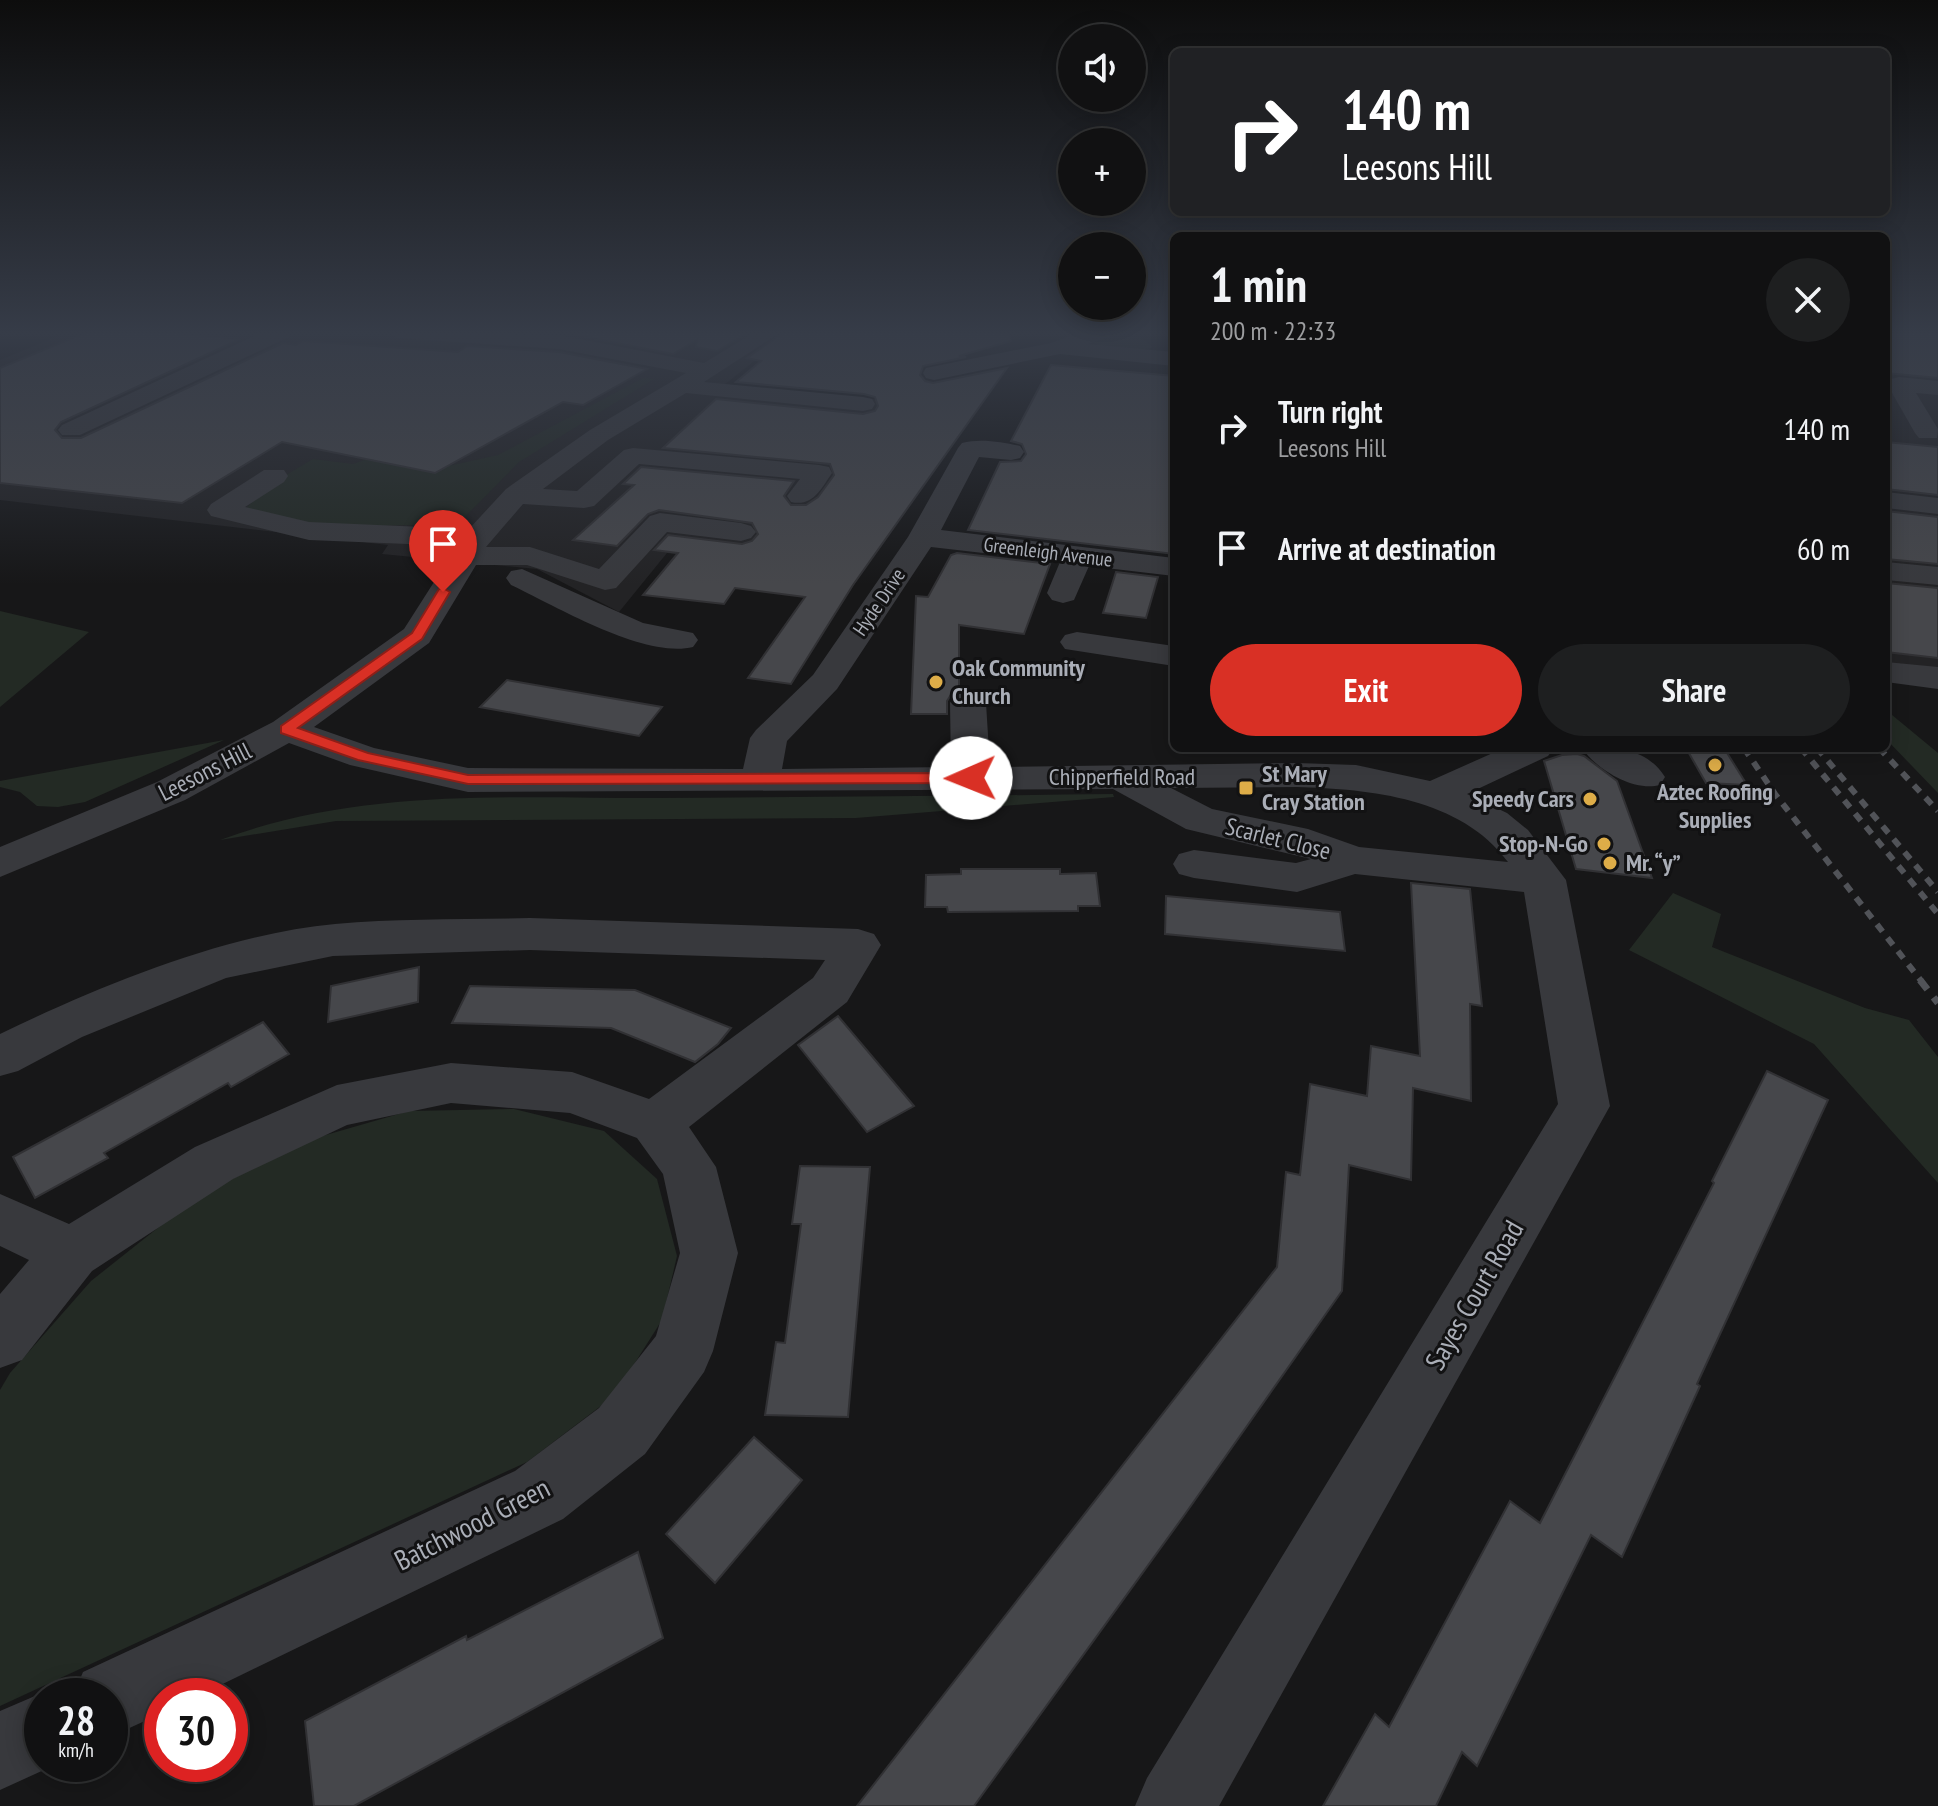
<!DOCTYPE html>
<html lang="en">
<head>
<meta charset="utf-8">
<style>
  :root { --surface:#111112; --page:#1e1f20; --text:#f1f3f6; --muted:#9c9d9f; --line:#303132; --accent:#d93025 }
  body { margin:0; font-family:"PT Sans Narrow",sans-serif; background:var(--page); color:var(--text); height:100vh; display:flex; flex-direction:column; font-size:30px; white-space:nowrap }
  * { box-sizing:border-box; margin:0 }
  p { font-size:26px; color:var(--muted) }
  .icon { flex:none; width:44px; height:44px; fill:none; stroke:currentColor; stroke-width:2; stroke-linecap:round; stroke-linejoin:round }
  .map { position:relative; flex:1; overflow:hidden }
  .drawer { position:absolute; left:1170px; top:232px; width:720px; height:520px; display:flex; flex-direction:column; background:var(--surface); border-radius:12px; box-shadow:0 4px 20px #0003,0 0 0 2px var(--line) }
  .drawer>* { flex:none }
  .top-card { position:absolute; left:1170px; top:48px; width:720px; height:168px; border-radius:12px; box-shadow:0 4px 20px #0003,0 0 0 2px var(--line); background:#202124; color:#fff; overflow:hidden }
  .fabs { position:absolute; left:1058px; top:24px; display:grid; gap:16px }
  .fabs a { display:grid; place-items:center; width:88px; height:88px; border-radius:50%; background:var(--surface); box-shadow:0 4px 20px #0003,0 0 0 2px var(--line); font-size:40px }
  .speed { position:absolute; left:24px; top:1678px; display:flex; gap:16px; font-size:40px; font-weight:700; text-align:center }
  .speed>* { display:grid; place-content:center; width:104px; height:104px; border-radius:50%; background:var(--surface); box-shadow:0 4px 20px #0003,0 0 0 2px var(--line); line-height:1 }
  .speed small { font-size:20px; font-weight:400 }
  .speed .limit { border:12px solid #d22; background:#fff; color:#111 }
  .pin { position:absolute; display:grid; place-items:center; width:68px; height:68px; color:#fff; margin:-82px -34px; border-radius:50% 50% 50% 0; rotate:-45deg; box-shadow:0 0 8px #0007 }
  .pin .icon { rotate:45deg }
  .me { position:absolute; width:88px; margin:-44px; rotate:269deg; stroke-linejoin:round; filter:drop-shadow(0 0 6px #0008) }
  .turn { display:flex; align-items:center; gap:28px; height:168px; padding:0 40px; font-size:36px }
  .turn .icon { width:104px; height:104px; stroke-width:2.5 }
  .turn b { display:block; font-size:56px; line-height:68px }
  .round { display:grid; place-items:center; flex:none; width:84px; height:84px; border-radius:42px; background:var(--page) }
  .head { display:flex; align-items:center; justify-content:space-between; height:136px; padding:0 40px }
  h1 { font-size:48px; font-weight:800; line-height:60px }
  .button { display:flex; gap:16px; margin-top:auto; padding:16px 40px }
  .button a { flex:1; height:92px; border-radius:48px; background:var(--accent); color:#fff; font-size:32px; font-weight:800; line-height:92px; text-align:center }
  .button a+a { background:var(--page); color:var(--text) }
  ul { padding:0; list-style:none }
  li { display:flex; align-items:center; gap:24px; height:120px; padding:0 40px }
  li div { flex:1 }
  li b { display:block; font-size:30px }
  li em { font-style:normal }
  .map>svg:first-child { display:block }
  .built { fill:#232325 }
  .green { fill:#232a24 }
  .building { fill:#46474b; stroke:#313134; stroke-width:2 }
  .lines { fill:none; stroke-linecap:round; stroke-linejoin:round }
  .minor { fill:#38393d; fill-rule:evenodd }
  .rail-far1 { stroke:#515358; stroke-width:6; stroke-dasharray:9 8; stroke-linecap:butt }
  .rail { stroke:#515358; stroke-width:7; stroke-dasharray:12 10; stroke-linecap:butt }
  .route { fill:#d93025; stroke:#8d1f18; stroke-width:2 }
  .poi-dot { fill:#dead48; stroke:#121213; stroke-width:3 }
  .labels { text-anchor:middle; stroke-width:6; stroke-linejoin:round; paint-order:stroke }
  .far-street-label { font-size:20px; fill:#aaaeb7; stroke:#121213 }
  .poi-label { font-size:24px; font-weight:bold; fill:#aaaeb7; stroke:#121213; text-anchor:start }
  .street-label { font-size:24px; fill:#aaaeb7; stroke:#121213 }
  .near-street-label { font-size:28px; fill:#aaaeb7; stroke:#121213 }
</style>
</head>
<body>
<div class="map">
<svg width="1938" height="1806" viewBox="0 0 1938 1806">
  <rect width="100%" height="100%" fill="#171718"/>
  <g class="built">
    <path d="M68,332H809L777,343L724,385L905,402L774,566L667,553L619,612L537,569L382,554L388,545L0,500V360Z"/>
    <path d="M1886,332H1938V670L1886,665Z"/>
  </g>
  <g class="green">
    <path d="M1118,332L1136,334L1153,347C1135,353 1107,356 1093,341Z"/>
    <path d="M643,378L654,379L519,462L458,524L326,527L244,510L271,484L313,459L353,464L373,457L435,473L448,466L498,455Z"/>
    <path d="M0,611L89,632L0,707Z"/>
    <path d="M1886,710L1938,753V793L1886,739Z"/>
    <path d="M224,740L85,802L58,807L37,806L20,792L0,787V781Z"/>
    <path d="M1113,794L1114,797L856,818L336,821L220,840C359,788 506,798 652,798C806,797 959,796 1113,794Z"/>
    <path d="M1673,893L1721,914L1712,947L1865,1008L1909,1020L1938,1057V1183L1814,1044L1629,950Z"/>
    <path d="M514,1109L604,1131L657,1179L677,1256L662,1320L614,1396L527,1462L0,1706V1390L10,1373L91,1281L198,1196L312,1139L409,1111Z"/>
  </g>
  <g class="building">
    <path d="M87,332H167L240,339L61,422L55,430L62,438H81L283,343L296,345L303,341L458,352L467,346L559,352L647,369L583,405L563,402L435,473L282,442L182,503L0,483V368Z"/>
    <path d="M561,332H749L717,351L696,347L697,340L673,354Z"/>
    <path d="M784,332H1009L1011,341L959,356L966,357L923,366L920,375L925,381L933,383L1007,368L853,585L791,684L748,678L805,597L735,588L724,604L643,595L678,553L654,550L668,535L742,544L752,541L758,534L752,523L659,510L648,514L617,546L573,540L634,485L623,484L641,467L794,481L784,496L791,505H806L818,497L834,475L830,464L663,448L716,399L863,414L875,411L878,406L875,397L864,394L736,382L761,361L747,358Z"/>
    <path d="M1886,332H1938V378L1886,373Z"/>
    <path d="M1051,365L1174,376V554L968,530L1000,462L1021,461L1026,454L1022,444L1011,441Z"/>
    <path d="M1886,442L1938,447V495L1886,489Z"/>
    <path d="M1886,511L1938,517V564L1886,559Z"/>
    <path d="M957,553L1050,564L1024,634L959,625V691L952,693L947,701V714H911L916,596L928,597L951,555Z"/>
    <path d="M1116,572L1158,577L1146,618L1103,613Z"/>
    <path d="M1886,583L1938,588V658L1886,652Z"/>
    <path d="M507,680L662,707L639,736L480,707Z"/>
    <path d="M1686,748H1724L1747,785L1706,783Z"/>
    <path d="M1577,754L1584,756L1617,781L1652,878L1576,869L1544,761L1562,755Z"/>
    <path d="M961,869H1060V874L1096,873L1100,906H1078V911L948,912L947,907H925L926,875L961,874Z"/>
    <path d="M1411,883L1470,889L1482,1006L1470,1004L1471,1101L1413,1088L1411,1180L1349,1165L1342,1291L1183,1517L974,1806H857L1277,1267L1286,1172L1300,1175L1310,1084L1367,1096L1371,1046L1420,1056Z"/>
    <path d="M1166,896L1340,912L1345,951L1165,934Z"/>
    <path d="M419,967L418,1002L328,1022L331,986Z"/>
    <path d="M470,986L635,990L731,1028L718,1044L695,1062L611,1028L452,1023Z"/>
    <path d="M838,1016L914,1106L867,1132L798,1045Z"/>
    <path d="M263,1022L289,1054L231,1087L228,1083L104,1153L108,1158L35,1198L13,1157Z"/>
    <path d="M1767,1071L1828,1100L1697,1384L1700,1386L1622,1557L1591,1535L1477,1766L1462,1752L1436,1806H1323L1375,1714L1389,1727L1510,1501L1540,1523L1714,1183L1712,1181Z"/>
    <path d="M800,1166L870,1167L848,1417L765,1415L776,1342L785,1343L801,1224H792Z"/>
    <path d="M754,1437L802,1480L715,1583L666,1534Z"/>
    <path d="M638,1552L663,1638L354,1806H314L305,1721L466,1636L467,1640Z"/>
  </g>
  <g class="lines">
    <g class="minor">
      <path d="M263,332H291L289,337L80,435H62L58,430L62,425Z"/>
      <path d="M388,332L559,335L704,363L755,332H781L704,382L863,397L872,399L875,404L872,409L863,411L686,393L608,440L543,489L577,491L624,450L633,448L819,465L829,467L832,473C821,489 813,507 791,502L787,496L800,479L639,464L594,506L584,508L523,504L486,547H530L599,569L650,516L660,513L741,523L751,526L756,532L751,538L741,541L667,532L616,588L605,590L527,565H476L429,643L314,727L374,748L468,768L743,769L750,738L756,730L813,675L908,537L958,448L962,443C980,438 1003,442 1020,446L1024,452L1020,458L1011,460L979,457L941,530L1174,558V576L1089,566L1074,600L1063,603L1052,600L1047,593L1060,562L931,547L837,689L787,741L782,769L951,767L950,703L955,695L968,692L981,695L986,703L990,767L1297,763L1356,765L1430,781L1504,748H1554L1548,756L1467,794L1507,813L1528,830L1566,880L1610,1106L1219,1806H1135L1147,1778L1558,1104L1524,892L1355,874L1297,892L1194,878L1179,874L1173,864L1179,854L1194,850L1296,863L1311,859L1186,829L1113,789L468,792L350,765L289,743L185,800L0,877V847L157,782L273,722L404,629L457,546L309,540L211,516L207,510L211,504L264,470H284L288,476L284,482L245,507L309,522L469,529L506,489L590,430L686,373L559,349L398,338ZM1297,787C1370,789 1461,798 1508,862L1359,847L1308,829L1212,809L1171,788Z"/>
      <path d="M1080,332H1111L1109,337L1088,344L1174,352V366L1060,354L934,380L926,378L923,373L926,368L1051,343Z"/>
      <path d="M1899,377L1938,381V395L1916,393L1938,429L1937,438H1919L1915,433L1887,384L1891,379Z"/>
      <path d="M1886,492L1938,498V514L1886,508Z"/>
      <path d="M1886,562L1938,567V585L1886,580Z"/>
      <path d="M522,569L643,623L693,633L698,640L693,647C644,659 556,606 511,585L506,578L511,571Z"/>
      <path d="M1077,632L1174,646V666L1065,649L1060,642L1065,635Z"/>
      <path d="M1886,662L1938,667V689L1886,682Z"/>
      <path d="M1582,748C1615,748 1645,746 1665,777L1660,785C1634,792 1597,770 1582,748Z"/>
      <path d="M530,918L858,929L874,934L881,945L847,1002L689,1127L716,1167L738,1253L713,1351L704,1372L645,1454L563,1519L198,1696H162V1713L110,1737V1696H73L83,1672L515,1471L599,1408L656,1336L680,1253L663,1174L637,1138L570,1113L451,1103L347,1125L233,1179L92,1271L22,1360L0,1368V1294L29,1260L0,1246V1194L69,1224L195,1147L337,1085L451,1063L572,1072L649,1099L813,978L825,960L530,950L333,956L226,978L82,1037L18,1071L0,1076V1034C99,986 225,934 335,924C399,918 465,920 530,918Z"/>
      <path d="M42,1693L50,1696H42V1764H57L0,1790V1711Z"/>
    </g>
    <g class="rail-far1">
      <path d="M1744,748L1775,794L1922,982"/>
      <path d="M1801,748L1938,914"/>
      <path d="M1817,748L1938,892"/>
      <path d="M1879,748L1938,811"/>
    </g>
    <path class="rail" d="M1920,980L1938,1003"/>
  </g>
  <linearGradient id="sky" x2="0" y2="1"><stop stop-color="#0d0d0d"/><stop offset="0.57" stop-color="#363c48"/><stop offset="1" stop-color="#363c48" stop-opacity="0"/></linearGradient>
  <rect width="1938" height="585" fill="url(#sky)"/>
  <path class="route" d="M443,588L450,592L422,639L298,728L368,753L468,775L971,773L979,778L971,783L468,784L358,760L281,733V726L412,633L439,589Z"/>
  <g class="poi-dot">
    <circle cx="936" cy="682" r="8"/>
    <circle cx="1715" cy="765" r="8"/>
    <rect x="1238" y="780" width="16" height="16" rx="4"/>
    <circle cx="1590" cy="799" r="8"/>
    <circle cx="1604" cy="844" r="8"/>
    <circle cx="1610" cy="863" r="8"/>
  </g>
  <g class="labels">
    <g class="far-street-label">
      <text transform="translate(1048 552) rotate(7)" y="7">Greenleigh Avenue</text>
      <text transform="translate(879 602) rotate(-56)" y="7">Hyde Drive</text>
    </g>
    <g class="poi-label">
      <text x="952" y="676">Oak Community<tspan x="952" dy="28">Church</tspan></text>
      <text x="1262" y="782">St Mary<tspan x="1262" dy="28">Cray Station</tspan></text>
      <text x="1715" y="800" text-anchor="middle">Aztec Roofing<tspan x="1715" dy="28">Supplies</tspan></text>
      <text x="1574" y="807" text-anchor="end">Speedy Cars</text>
      <text x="1588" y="852" text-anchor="end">Stop-N-Go</text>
      <text x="1626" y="871">Mr. “y”</text>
    </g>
    <g class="street-label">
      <text transform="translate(205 772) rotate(-27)" y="8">Leesons Hill</text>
      <text x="1122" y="785">Chipperfield Road</text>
      <text transform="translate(1278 839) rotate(14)" y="8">Scarlet Close</text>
    </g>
    <g class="near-street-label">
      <text transform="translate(1474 1295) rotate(-60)" y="10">Sayes Court Road</text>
      <text transform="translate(472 1524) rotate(-27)" y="10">Batchwood Green</text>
    </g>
  </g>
</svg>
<div class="fabs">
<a><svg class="icon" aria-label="sound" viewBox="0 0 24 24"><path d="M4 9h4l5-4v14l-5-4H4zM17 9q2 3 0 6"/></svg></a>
<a>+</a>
<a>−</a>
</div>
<div class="speed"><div>28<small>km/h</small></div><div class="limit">30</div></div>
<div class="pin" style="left:443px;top:592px;background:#d93025"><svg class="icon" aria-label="arrive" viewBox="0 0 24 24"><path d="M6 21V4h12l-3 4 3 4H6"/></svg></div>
<svg class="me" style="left:971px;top:778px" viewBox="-20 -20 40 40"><circle r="19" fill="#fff"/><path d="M0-13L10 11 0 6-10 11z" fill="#d93025"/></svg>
<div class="top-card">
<div class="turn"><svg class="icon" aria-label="right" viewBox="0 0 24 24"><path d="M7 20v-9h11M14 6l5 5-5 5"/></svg><div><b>140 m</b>Leesons Hill</div></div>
</div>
<section class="drawer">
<div class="head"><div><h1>1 min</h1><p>200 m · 22:33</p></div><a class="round"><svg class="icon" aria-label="close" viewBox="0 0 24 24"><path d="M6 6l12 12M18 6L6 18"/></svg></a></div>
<ul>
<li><svg class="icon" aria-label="right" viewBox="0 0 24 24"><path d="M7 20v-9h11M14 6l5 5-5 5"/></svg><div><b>Turn right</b><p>Leesons Hill</p></div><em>140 m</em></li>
<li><svg class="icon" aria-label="arrive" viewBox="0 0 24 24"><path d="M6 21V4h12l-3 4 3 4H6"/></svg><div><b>Arrive at destination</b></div><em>60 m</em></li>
</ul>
<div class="button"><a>Exit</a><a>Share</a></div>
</section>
</div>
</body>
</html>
